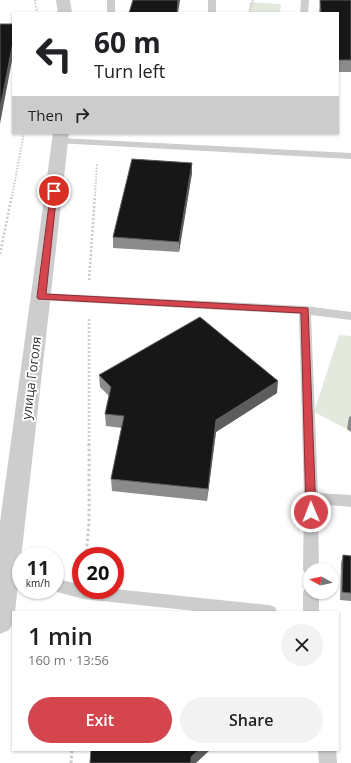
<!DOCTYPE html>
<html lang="en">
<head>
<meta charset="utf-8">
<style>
  :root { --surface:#fff; --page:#f2f2f2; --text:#202124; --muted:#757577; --accent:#d4454e }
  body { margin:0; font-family:"Open Sans",sans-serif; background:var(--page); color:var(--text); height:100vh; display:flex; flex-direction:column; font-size:15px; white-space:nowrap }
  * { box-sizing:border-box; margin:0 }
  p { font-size:13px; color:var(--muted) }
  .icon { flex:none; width:22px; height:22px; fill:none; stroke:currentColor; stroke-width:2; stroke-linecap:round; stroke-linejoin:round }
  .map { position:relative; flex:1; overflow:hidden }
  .panel { position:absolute; left:12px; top:611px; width:327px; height:140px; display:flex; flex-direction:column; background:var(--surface); border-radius:0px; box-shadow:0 1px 3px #0004 }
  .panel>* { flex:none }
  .top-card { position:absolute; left:12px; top:12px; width:327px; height:122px; border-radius:0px; box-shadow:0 1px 3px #0004; background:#fff; color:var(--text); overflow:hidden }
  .needle { width:26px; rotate:278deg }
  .buttons { position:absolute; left:303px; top:563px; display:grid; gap:8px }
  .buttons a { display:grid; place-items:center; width:36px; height:36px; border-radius:50%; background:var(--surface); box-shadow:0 1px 3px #0004; font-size:20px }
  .speed { position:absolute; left:12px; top:547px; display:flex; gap:8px; font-size:20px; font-weight:700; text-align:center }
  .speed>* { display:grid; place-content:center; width:52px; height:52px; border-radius:50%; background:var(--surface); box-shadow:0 1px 3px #0004; line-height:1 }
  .speed small { font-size:10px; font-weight:400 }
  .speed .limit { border:6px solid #d22; background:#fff; color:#111 }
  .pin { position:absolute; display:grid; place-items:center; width:34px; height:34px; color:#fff; margin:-17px; border:2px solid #fff; border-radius:50%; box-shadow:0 1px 4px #0007 }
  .me { position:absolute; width:44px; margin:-22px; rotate:359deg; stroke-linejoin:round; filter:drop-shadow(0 0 3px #0008) }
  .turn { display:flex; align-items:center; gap:14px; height:84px; padding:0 16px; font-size:18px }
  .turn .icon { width:52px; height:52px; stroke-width:2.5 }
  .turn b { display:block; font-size:28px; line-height:34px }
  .then { display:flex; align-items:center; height:38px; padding:0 16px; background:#0003; gap:8px; font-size:15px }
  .round { display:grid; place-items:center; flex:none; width:42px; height:42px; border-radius:21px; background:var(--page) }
  .overview { display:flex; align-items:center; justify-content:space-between; height:68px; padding:0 16px }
  h1 { font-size:24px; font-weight:600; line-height:30px }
  .button { display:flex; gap:8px; margin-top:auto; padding:8px 16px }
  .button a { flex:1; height:46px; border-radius:24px; background:var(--accent); color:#fff; font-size:16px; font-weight:600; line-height:46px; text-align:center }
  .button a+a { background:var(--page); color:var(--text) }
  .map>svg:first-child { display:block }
  .green { fill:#e3e9dd }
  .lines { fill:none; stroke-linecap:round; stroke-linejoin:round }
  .path-far2 { stroke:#cacaca; stroke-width:2; stroke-dasharray:1.5 1.5; stroke-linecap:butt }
  .path-far1 { stroke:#cacaca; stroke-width:2.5; stroke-dasharray:2 2; stroke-linecap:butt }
  .path { stroke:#cacaca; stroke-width:3; stroke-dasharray:2.5 2.5; stroke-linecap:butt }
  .service { fill:#cdcdcd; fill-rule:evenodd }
  .minor { fill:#cdcdcd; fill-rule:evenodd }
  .wall { fill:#8b8b8b }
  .shaded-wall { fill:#5d5d5d }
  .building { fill:#171717; stroke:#5d5d5d }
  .route { fill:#d4454e; stroke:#8a2d33 }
  .labels { text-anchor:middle; stroke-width:4; stroke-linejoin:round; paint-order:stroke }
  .street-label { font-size:13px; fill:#303030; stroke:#fff }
</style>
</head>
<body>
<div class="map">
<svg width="351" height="763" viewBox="0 0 351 763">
  <rect width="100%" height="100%" fill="#fff"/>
  <g class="green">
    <path d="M250,2L281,4L280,13H249Z"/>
    <path d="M339,335L351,336V426L347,429L314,412Z"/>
  </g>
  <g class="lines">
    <g class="path-far2">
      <path d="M35,0L37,13"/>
      <path d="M249,13L253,0"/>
      <path d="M12,196L24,133"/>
      <path d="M95,196L97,163"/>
    </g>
    <g class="path-far1">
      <path d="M0,254L12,195"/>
      <path d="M89,280L95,195"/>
      <path d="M89,319V445"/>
    </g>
    <g class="path">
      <path d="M86,556L89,522V444"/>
      <path d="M71,763L72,750"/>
    </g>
    <g class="service">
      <rect x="107" y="0" width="8" height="13"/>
      <rect x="208" y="0" width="8" height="13"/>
      <path d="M301,0H309L308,13H300Z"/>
      <path d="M60,138L351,153V159L56,143L55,141Z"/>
      <path d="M41,293L305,306L351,312V320L311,315L318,493L351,495V507L318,504L319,570H310V576L306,575L303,570L304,498L299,314L37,300L35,297L37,294Z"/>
      <path d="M55,578L81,585V590L115,589L269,605L275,607L277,612H205L83,599L50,590H55Z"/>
      <path d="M310,586V592H319V612H303V592L306,587Z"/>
      <path d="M318,750H336L337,763H319Z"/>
    </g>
    <g class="minor">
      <path d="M56,0H70L72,13H58Z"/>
      <path d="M53,133H69L15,612H13V623L9,630L0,634V522Z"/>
    </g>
  </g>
  <g class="wall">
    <path d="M320,0H351V72H338V13H319Z"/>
    <path d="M192,163V173L179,252L113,248V237Z"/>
    <path d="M99,375L277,393L216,432L207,501L112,491L111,479L122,428L106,426L105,414L109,396L100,387Z"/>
    <path d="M351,416V432L347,429L349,417Z"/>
    <path d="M343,555L351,556V601L340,600L341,563Z"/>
  </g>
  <g class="shaded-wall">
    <path d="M178,0H180L178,13H177Z"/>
    <path d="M13,42V55L0,124V109Z"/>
    <path d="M192,163V173L179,252V242Z"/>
    <path d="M278,381L277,393L216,432L207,501L208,489L216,420Z"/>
    <path d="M199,750H210L196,763H191V757Z"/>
  </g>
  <g class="building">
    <path d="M133,0H178L177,13H129Z"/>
    <path d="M320,0H351V60H338V13H321Z"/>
    <path d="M0,24H13V42L0,109Z"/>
    <path d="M132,159L192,163L179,242L113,237Z"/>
    <path d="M200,317L278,381L216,420L208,489L111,479L124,416L105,414L111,387L99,375Z"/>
    <path d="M343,555L351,556V593L342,592Z"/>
    <path d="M91,750H199L191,757V763H90Z"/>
  </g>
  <path class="route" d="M51,189L57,191L46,294L308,308L316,512L315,515H307L306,512L301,313L38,299L37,297Z"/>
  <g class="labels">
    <g class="street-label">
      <text transform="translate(31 378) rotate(-83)" y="5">улица Гоголя</text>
    </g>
  </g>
</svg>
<div class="buttons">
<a><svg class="needle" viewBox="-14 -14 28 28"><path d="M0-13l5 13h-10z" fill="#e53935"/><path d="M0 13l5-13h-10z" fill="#757577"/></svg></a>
</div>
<div class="speed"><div>11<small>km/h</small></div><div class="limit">20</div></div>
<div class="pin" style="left:54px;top:191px;background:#d93025"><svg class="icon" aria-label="arrive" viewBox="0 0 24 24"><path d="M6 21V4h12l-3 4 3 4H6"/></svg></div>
<svg class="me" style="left:311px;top:512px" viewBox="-20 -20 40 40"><circle r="17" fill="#d4454e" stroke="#fff" stroke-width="3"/><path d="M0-11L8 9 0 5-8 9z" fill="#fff"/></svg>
<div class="top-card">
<div class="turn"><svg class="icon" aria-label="left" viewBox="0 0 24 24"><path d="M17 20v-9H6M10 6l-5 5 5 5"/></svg><div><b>60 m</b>Turn left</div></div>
<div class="then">Then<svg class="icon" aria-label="right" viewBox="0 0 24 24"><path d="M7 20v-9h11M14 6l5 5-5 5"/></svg></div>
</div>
<section class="panel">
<div class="overview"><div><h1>1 min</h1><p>160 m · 13:56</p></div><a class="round"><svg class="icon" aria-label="close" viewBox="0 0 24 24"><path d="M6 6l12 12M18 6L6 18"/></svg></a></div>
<div class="button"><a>Exit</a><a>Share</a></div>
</section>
</div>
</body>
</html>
